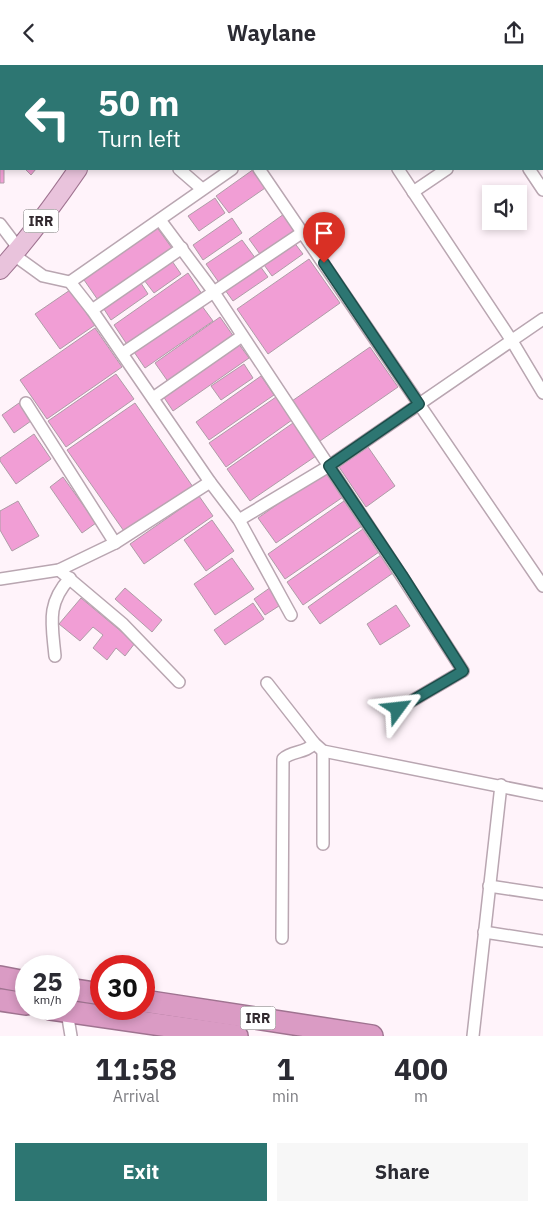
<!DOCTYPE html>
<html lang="en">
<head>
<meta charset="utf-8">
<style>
  :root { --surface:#fff; --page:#f7f7f7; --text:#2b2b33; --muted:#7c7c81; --accent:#2d7672 }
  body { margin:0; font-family:"IBM Plex Sans",sans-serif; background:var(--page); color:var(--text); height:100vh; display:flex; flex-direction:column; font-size:19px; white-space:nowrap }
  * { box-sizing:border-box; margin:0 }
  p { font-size:16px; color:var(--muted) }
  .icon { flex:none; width:28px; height:28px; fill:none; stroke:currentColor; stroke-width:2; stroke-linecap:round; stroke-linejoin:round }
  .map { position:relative; height:971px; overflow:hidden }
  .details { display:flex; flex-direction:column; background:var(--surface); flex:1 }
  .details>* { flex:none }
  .hud { position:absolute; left:0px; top:0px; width:544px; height:105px; box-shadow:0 2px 8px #0003; background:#2d7672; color:#fff; overflow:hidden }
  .buttons { position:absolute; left:482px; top:120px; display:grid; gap:10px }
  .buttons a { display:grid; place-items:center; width:45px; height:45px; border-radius:0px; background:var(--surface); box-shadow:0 2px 8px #0003; font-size:25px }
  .speed { position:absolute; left:15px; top:890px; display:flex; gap:10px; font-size:25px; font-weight:700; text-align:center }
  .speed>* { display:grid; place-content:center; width:65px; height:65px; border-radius:50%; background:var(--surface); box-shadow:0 2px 8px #0003; line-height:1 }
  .speed small { font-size:12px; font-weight:400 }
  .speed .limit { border:8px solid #d22; background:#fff; color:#111 }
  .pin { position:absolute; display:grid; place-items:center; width:42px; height:42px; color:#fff; margin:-51px -21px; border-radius:50% 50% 50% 0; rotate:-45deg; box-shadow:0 0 5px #0007 }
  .pin .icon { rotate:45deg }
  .me { position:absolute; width:55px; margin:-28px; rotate:60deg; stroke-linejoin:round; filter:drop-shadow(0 0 4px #0008) }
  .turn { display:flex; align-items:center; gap:18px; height:105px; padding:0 15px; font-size:22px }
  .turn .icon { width:65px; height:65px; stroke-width:2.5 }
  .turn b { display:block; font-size:35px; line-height:42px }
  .eta { display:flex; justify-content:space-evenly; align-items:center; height:85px; text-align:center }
  .eta b { font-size:30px; font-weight:700; line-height:35px }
  .button { display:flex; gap:10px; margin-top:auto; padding:10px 15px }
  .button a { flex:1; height:58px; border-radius:0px; background:var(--accent); color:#fff; font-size:20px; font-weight:700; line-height:58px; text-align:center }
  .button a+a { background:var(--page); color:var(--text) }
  header { display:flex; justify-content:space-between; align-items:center; height:65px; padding:0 15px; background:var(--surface); font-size:22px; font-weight:700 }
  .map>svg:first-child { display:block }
  .building { fill:#f19ed5; stroke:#af9ca7 }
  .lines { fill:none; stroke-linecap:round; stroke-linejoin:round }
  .street-casing { stroke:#b9a6b1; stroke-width:14 }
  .primary-casing { stroke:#9f7390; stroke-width:20 }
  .highway-casing { stroke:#9f7390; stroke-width:24 }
  .street { stroke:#fff; stroke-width:11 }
  .primary { stroke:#e9c3dc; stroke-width:18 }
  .highway { stroke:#da9bc4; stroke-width:21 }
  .route-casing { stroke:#1d4d4a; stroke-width:12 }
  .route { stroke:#2d7672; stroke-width:9 }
  .labels { text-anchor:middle; stroke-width:4; stroke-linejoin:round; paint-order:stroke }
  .shield { fill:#fff; stroke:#706a6d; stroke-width:1 }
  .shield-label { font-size:14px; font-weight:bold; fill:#322a2f }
</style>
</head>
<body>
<header><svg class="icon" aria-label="back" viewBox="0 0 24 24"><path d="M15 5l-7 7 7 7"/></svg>Waylane<svg class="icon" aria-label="share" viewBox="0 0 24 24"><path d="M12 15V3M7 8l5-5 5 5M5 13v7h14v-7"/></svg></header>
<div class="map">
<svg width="543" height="971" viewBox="0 0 543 971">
  <rect width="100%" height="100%" fill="#fff3fa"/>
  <g class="building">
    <path d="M0,73H1V104H4V118H0Z"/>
    <path d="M25,104H36L31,110Z"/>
    <path d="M254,104L268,121L229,148L216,131Z"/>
    <path d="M215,133L225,148L199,166L188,151Z"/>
    <path d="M284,149L297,168L262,192L249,174Z"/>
    <path d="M232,153L242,168L203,195L193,180Z"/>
    <path d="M156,161L174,186L100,238L82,212Z"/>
    <path d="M242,175L256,194L220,219L206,199Z"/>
    <path d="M293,176L303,189L272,211L262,197Z"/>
    <path d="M309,194L340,238L268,289L237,244Z"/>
    <path d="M172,196L181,209L154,228L144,215Z"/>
    <path d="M260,201L268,212L233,236L225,225Z"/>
    <path d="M188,208L202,229L128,281L114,260Z"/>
    <path d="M139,215L148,229L111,255L102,241Z"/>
    <path d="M73,223L98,258L60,284L35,249Z"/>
    <path d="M199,237L213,256L145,303L132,284Z"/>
    <path d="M220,252L234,272L169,318L155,298Z"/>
    <path d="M95,263L122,302L47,354L20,315Z"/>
    <path d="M238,278L249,293L173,346L163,331Z"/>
    <path d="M370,282L398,322L320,376L292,336Z"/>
    <path d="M244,299L253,313L221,335L211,321Z"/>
    <path d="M116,309L134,334L66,382L48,356Z"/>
    <path d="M261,311L274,330L209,375L196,357Z"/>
    <path d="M276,332L292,355L226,402L209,378Z"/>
    <path d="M19,338L31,356L14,368L2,350Z"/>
    <path d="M135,338L193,422L126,469L67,385Z"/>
    <path d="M293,358L316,391L250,436L227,404Z"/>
    <path d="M34,369L51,394L16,419L0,396V393Z"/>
    <path d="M368,382L395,421L366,442L339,402Z"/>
    <path d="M325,406L343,432L276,478L258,453Z"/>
    <path d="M63,412L96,458L82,468L50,422Z"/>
    <path d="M199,431L213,451L144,499L130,479Z"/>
    <path d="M18,436L39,471L12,486L0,465V446Z"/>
    <path d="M344,436L362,461L285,514L268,489Z"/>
    <path d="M212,455L234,486L206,506L184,475Z"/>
    <path d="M363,464L379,487L303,540L287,517Z"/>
    <path d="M381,490L393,508L320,559L308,542Z"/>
    <path d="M232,493L254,524L215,550L194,519Z"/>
    <path d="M271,522L282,539L265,550L254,534Z"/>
    <path d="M125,523L162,555L152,567L115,534Z"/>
    <path d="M81,533L135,578L125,591L116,583L107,595L93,583L103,570L93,562L80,576L59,559Z"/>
    <path d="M253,538L264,554L225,580L214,565Z"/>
    <path d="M396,540L410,561L380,580L367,559Z"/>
  </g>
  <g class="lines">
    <g class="street-casing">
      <g id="street">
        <path d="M74,0L76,1"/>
        <path d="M462,0L463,1"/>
        <path d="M380,1L382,0"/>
        <path d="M179,104L202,124"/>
        <path d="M259,104L543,521"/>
        <path d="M398,104L512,276L543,328"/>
        <path d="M529,104L543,125"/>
        <path d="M413,127L447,104"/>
        <path d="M160,155L213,226L401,510L463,606L398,644"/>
        <path d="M0,159L19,184"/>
        <path d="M14,190L43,211L70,217L92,245L210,417L239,455L291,550"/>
        <path d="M70,217L232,104"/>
        <path d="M92,245L182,183"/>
        <path d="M123,288L303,167"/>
        <path d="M153,333L242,271"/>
        <path d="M26,338L115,478"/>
        <path d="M239,455L329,401L543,254"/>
        <path d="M59,505L123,559L179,617"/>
        <path d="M0,514L59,505L115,478L210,417"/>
        <path d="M55,591C52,559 46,539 70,513"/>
        <path d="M267,618L314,678L323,686L543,730"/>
        <path d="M323,686V779"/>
        <path d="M489,821L543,829"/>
        <path d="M484,867L543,876"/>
        <path d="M282,873L283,694C292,685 306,689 314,678"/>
        <path d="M67,947L71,971"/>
        <path d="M473,971L501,720"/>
      </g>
    </g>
    <g class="primary-casing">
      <g id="primary">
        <path d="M130,1L131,0"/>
        <path d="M144,1L145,0"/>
        <path d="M0,205C29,173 54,139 78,104"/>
      </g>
    </g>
    <g class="highway-casing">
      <g id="highway">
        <path d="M0,912L26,917"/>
        <path d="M69,924L101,929"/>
        <path d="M0,935L26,939"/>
        <path d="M144,936L372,971"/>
        <path d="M51,944L237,971"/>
      </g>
    </g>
    <use href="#street" class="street"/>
    <use href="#primary" class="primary"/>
    <use href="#highway" class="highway"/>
  </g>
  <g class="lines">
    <g class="route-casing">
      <path id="route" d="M324,198L419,339L329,401L402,510L463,606L398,644"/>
    </g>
    <use href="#route" class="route"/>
  </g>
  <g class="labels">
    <g class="shield">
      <rect x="23.5" y="144.5" width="35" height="23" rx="4"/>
      <rect x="240.5" y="941.5" width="35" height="23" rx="4"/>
    </g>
    <g class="shield-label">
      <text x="41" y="161">IRR</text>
      <text x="258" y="958">IRR</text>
    </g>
  </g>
</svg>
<div class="buttons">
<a><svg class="icon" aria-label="sound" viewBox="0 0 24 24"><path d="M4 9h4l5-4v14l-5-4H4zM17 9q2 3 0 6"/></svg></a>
</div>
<div class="speed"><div>25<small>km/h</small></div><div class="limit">30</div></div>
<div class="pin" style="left:324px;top:198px;background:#d93025"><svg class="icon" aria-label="arrive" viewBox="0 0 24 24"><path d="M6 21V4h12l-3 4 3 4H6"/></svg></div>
<svg class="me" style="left:398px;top:644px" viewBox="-20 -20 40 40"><path d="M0-17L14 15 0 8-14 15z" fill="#2d7672" stroke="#fff" stroke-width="4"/></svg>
<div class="hud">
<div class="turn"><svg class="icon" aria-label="left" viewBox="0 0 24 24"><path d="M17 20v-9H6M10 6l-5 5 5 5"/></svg><div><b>50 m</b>Turn left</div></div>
</div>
</div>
<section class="details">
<div class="eta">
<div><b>11:58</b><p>Arrival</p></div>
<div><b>1</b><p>min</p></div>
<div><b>400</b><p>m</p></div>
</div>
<div class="button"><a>Exit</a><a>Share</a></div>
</section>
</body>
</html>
